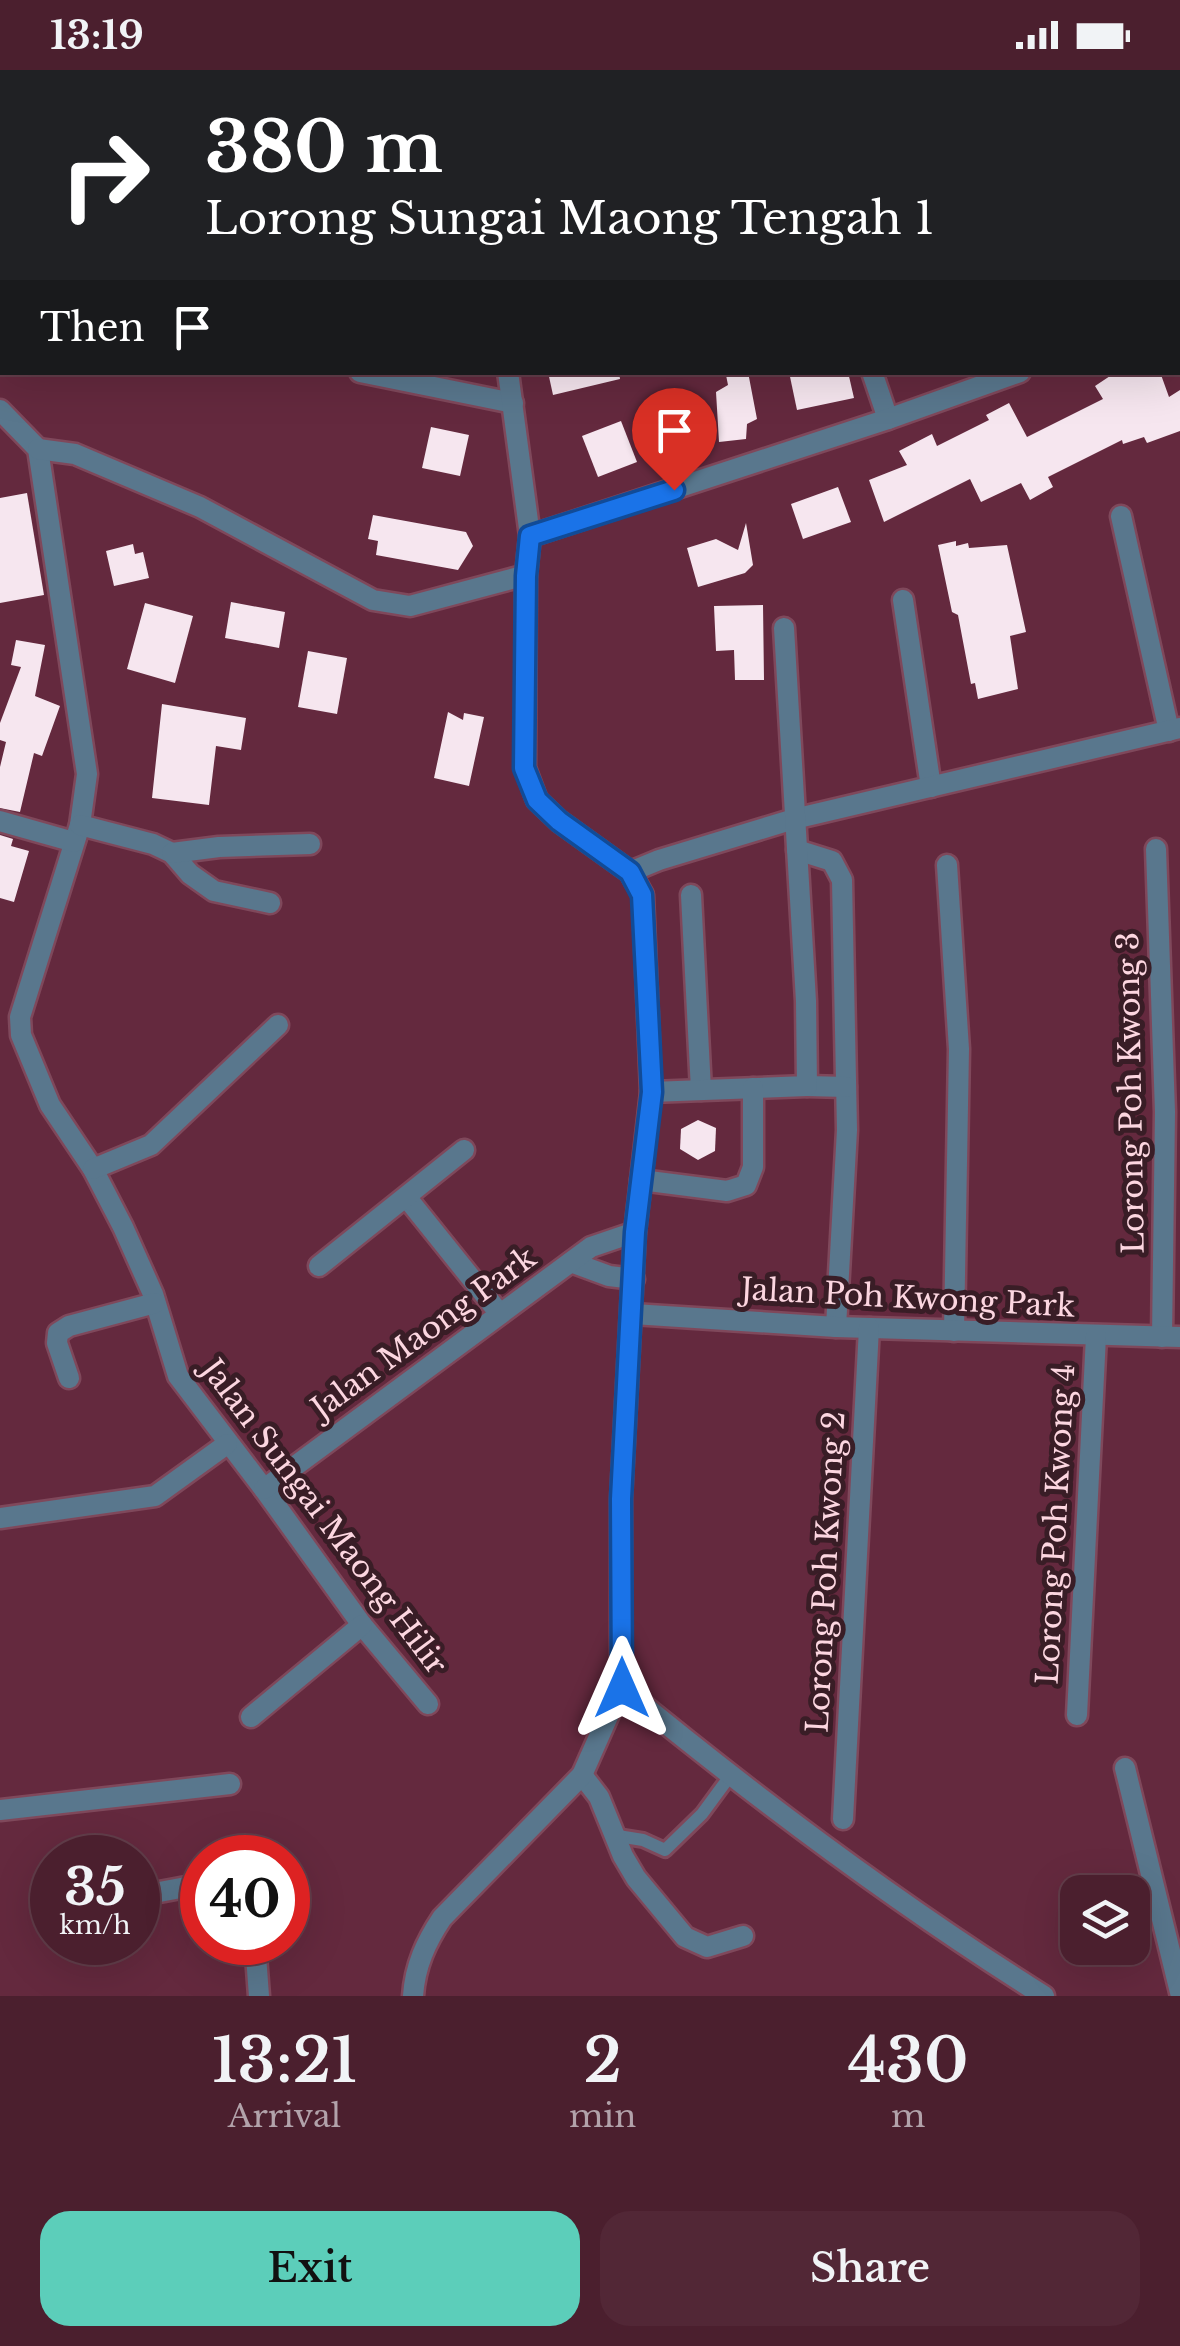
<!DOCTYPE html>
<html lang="en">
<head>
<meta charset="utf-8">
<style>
  :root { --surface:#4b1f2e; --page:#522736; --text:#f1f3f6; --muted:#b2a2aa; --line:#623d4a; --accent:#5cceba }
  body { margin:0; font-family:"Libre Baskerville",serif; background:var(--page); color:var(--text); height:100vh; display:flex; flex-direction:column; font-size:38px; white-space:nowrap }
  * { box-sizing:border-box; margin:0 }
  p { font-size:32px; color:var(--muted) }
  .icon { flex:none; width:55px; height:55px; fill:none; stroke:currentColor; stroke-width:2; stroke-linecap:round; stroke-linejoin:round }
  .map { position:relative; height:1926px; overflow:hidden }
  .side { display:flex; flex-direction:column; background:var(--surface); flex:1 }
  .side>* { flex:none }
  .guide { position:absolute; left:0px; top:0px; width:1180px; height:305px; box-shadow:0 10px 40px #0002,0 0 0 2px var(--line); background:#202124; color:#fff; overflow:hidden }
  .tools { position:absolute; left:1060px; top:1805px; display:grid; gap:20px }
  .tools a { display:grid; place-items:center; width:90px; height:90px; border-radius:20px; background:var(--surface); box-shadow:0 10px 40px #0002,0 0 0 2px var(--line); font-size:50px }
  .speed { position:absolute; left:30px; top:1765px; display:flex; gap:20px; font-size:50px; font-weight:700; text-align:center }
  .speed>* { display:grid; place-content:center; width:130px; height:130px; border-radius:50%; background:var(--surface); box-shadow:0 10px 40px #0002,0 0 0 2px var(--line); line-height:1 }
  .speed small { font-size:25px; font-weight:400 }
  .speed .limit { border:15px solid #d22; background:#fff; color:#111 }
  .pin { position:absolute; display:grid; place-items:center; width:85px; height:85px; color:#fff; margin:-102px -42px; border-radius:50% 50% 50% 0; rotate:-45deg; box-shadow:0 0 10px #0007 }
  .pin .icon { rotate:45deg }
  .me { position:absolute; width:110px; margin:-55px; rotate:0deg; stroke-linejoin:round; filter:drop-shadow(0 0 8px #0008) }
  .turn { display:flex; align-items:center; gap:35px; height:210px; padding:0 40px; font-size:45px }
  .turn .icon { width:130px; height:130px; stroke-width:2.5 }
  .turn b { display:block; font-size:70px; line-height:85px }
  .then { display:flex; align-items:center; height:95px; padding:0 40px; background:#0003; gap:20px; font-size:38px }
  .eta { display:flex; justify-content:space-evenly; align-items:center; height:170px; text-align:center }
  .eta b { font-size:60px; font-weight:600; line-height:70px }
  .action { display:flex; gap:20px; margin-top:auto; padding:20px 40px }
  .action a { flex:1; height:115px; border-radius:30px; background:var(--accent); color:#111; font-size:40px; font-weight:600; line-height:115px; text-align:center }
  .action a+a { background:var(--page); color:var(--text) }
  .status { display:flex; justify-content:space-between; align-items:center; height:70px; padding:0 50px; background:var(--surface); direction:ltr }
  .status svg { height:28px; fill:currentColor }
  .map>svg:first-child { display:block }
  .building { fill:#f6e6ef }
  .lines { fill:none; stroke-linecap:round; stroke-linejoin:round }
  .service-casing { stroke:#7f485b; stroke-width:18 }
  .minor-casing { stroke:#7f485b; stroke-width:25 }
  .tertiary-casing { stroke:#7f485b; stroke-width:25 }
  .service { stroke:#59778d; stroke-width:12 }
  .minor { stroke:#59778d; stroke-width:20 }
  .tertiary { stroke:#59778d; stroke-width:20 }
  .route-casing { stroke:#114b97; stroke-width:25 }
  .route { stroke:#1a73e8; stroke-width:18 }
  .labels { text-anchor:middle; stroke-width:10; stroke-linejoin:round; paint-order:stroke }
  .street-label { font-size:30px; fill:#fcd6e0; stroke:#391d26 }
</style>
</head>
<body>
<div class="status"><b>13:19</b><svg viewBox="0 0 49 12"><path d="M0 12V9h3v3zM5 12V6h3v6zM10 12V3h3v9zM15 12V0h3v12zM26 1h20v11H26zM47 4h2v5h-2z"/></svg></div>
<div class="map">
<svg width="1180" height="1926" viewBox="0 0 1180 1926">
  <rect width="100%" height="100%" fill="#64293e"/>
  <g class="building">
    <path d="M548,302H619L620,309L553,325Z"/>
    <path d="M748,302L757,349L747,354L746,369L719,372L716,322L728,315L726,305Z"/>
    <path d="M789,302H848L854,328L797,340Z"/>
    <path d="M1116,302H1160L1169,327L1180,320V361L1147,373L1144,367L1123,374L1122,370L1048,407L1053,417L1030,430L1021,413L981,432L970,409L884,452L869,410L907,395L899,381L932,364L937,376L989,350L986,345L1009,333L1027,367L1103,329L1095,316Z"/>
    <path d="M621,351L637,392L598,407L582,366Z"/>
    <path d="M431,357L469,365L460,406L422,398Z"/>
    <path d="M838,417L851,452L803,469L791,434Z"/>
    <path d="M27,423L44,525L0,533V428Z"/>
    <path d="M373,445L466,462L473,476L458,500L376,485L378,471L368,469Z"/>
    <path d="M746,453L753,495L745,503L698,517L687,478L716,469L738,480Z"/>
    <path d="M956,471V476L968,473L969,478L1007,475L1026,562L1010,566L1018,619L978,629L975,613L971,614L958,545L952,542L938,475Z"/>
    <path d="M133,474L135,484L143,482L149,508L114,516L106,481Z"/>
    <path d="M231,532L285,542L279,578L225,568Z"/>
    <path d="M145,533L193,546L175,613L127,599Z"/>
    <path d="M763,535L764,610H735L734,580L716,581L714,536Z"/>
    <path d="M16,570L45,575L35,626L60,636L42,686L34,683L20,742L0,738V697L6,672L0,670V653L21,597L11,595Z"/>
    <path d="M308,581L347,588L337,644L298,637Z"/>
    <path d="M162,634L246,648L241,680L216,676L209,735L152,728Z"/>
    <path d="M448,642L463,650L464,643L484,647L469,716L434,708Z"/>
    <path d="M0,765L13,769L11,776L29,781L14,832L0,828Z"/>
    <path d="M698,1050L716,1058L715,1081L698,1090L680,1079L681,1059Z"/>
  </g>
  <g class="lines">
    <g class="service-casing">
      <path id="service" d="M618,1766L643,1770L665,1780L702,1744L730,1706"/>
    </g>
    <g class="minor-casing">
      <g id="minor">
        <path d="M202,0V2"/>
        <path d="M648,0L649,2"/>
        <path d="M999,0V2"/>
        <path d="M98,2V0"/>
        <path d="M1178,251L1180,249"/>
        <path d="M360,302L513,333"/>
        <path d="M872,302L888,349"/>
        <path d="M0,340L38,379L87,704L80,755L20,947L21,965L50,1035L93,1099L123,1157L153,1224L178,1306L264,1419L362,1555L428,1634"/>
        <path d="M38,379L75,384L200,437L373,530L410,536L526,505"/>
        <path d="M1121,446L1169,661"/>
        <path d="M530,466L888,349L1020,302"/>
        <path d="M903,530L931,717"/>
        <path d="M0,751L74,772"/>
        <path d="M80,755L153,774L172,783L190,804L214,821L270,833"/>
        <path d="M1156,779L1165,1042L1162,1267"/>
        <path d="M797,780L832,791L842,810L847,1060L836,1257"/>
        <path d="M172,783L219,777L310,774"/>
        <path d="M947,795L959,979L954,1261"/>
        <path d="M630,802L659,790L794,749L1180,658"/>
        <path d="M691,825L701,1020"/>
        <path d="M807,1016L846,1017"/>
        <path d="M651,1022L807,1016L806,931L784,558"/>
        <path d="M93,1099L151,1075L278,955"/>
        <path d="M641,1110L727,1121L746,1115L753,1097V1018"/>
        <path d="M407,1128L500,1244"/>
        <path d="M571,1192L609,1206L634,1209"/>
        <path d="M319,1196L464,1080"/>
        <path d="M633,1244L836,1257L1180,1267"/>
        <path d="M69,1308L57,1273L58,1263L69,1256L155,1233"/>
        <path d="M264,1419L591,1177L635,1162"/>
        <path d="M0,1448L155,1426L227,1374"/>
        <path d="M621,1617C757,1729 896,1833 1044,1926"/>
        <path d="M1077,1645L1096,1266"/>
        <path d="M251,1647L362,1555"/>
        <path d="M1125,1698L1180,1922"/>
        <path d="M582,1705L599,1727L623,1786L636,1808L685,1867L707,1877L743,1866"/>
        <path d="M0,1740L230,1714"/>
        <path d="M843,1749L869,1258"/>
        <path d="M138,1826L202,1814"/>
        <path d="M255,1872L259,1926"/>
      </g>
    </g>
    <g class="tertiary-casing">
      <g id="tertiary">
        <path d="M439,0L440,2"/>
        <path d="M413,1926C415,1896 426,1872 442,1848L582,1705L621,1617V1429L635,1162L651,1022L643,825L630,802L559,751L537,730L525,698L526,505L530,466L508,302"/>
      </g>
    </g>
    <use href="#service" class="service"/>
    <use href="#minor" class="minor"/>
    <use href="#tertiary" class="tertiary"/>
  </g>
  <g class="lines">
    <g class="route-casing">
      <path id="route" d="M622,1618L621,1429L635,1162L652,1022L642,825L630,802L559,751L537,730L524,698L526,506L530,466L674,420"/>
    </g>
    <use href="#route" class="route"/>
  </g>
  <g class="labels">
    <g class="street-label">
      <text transform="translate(1131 1023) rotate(-91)" y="10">Lorong Poh Kwong 3</text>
      <text transform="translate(908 1228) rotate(3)" y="10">Jalan Poh Kwong Park</text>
      <text transform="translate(424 1263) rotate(-36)" y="10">Jalan Maong Park</text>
      <text transform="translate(324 1447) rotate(53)" y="10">Jalan Sungai Maong Hilir</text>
      <text transform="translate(1056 1454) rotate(-87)" y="10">Lorong Poh Kwong 4</text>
      <text transform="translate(826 1502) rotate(-87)" y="10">Lorong Poh Kwong 2</text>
    </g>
  </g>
</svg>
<div class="tools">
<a><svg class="icon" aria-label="layers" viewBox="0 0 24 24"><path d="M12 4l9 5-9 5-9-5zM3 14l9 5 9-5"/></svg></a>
</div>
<div class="speed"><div>35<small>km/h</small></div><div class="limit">40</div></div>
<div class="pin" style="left:674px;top:420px;background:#d93025"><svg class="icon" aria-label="arrive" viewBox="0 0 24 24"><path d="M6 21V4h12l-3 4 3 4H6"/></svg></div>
<svg class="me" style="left:622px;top:1618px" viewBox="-20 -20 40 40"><path d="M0-17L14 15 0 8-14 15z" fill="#1a73e8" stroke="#fff" stroke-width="4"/></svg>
<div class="guide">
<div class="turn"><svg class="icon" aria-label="right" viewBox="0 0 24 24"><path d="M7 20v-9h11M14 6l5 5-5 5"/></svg><div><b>380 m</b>Lorong Sungai Maong Tengah 1</div></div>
<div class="then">Then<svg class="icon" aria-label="arrive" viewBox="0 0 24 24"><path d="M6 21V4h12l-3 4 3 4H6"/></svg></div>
</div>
</div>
<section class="side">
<div class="eta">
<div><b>13:21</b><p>Arrival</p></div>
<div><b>2</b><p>min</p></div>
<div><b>430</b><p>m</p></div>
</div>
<div class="action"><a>Exit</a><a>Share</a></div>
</section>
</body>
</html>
